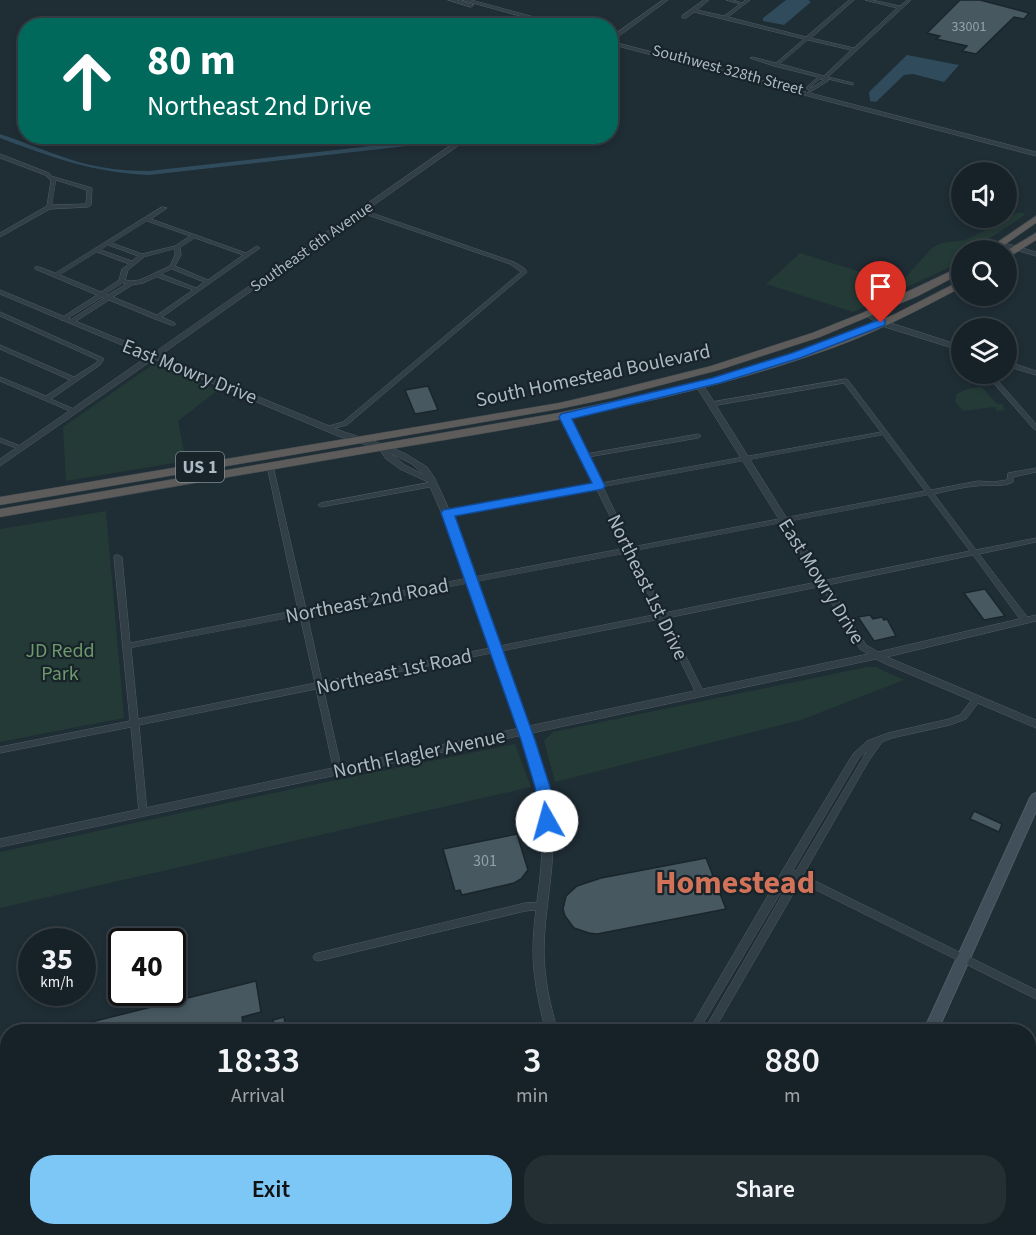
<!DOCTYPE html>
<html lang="en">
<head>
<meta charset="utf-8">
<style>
  :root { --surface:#172228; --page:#242f34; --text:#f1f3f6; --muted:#9ea4a8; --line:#363f45; --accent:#7dc7f7 }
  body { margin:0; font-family:"Source Sans 3",sans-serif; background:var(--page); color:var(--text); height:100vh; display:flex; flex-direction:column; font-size:22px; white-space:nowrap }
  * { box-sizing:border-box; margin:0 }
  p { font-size:20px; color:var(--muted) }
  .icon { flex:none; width:33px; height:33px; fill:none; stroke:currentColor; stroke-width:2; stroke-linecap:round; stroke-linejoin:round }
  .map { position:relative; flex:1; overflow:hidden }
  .sheet { position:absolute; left:0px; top:1024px; width:1036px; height:212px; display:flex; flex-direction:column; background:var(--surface); border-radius:24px 24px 0 0; box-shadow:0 3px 9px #0003,0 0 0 2px var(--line) }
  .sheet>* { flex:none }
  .banner { position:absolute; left:18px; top:18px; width:600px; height:126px; border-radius:24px; box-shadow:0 3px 9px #0003,0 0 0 2px var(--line); background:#00695c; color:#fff; overflow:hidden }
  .buttons { position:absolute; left:951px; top:162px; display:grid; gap:12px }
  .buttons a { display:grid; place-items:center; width:66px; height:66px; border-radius:50%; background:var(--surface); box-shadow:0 3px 9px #0003,0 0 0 2px var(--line); font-size:30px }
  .speed { position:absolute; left:18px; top:928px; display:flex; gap:12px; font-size:30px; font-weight:700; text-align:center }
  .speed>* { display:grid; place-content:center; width:78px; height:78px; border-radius:50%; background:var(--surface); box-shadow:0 3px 9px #0003,0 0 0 2px var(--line); line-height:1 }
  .speed small { font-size:15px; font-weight:400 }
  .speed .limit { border:3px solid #111; border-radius:9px; background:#fff; color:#111 }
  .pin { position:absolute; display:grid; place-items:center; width:51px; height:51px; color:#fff; margin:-62px -26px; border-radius:50% 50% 50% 0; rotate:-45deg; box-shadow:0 0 6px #0007 }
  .pin .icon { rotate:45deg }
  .me { position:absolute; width:66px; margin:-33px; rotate:353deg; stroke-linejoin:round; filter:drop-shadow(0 0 4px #0008) }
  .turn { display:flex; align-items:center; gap:21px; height:126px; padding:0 30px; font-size:27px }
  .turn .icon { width:78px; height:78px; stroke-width:2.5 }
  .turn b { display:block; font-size:42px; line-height:51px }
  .eta { display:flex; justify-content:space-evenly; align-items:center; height:102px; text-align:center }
  .eta b { font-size:36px; font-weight:600; line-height:42px }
  .primary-button { display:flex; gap:12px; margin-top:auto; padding:12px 30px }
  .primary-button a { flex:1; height:69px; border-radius:24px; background:var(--accent); color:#111; font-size:24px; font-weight:600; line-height:69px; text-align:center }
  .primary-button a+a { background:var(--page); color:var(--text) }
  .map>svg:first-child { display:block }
  .green { fill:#243a36 }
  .water { fill:#304b5b }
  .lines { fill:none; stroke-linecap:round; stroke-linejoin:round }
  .canal { fill:#304b5b; fill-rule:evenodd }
  .building { fill:#475861; stroke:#1a252c; stroke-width:1.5 }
  .minor-casing { stroke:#505c64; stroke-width:1 }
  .tertiary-casing { stroke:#505c64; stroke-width:1 }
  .secondary-casing { stroke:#505c64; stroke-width:2 }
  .trunk-casing { stroke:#3d4950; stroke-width:1 }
  .minor { fill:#323f46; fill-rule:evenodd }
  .tertiary { fill:#323f46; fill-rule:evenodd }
  .secondary { fill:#404f59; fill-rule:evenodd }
  .trunk { fill:#5e5c5a; fill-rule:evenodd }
  .route { fill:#1a73e8; stroke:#114b97; stroke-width:1.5 }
  .labels { text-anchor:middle; stroke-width:4.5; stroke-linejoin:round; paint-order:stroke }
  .far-number-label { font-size:14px; fill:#93a2aa }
  .far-street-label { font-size:16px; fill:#acbac3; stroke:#18232a }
  .number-label { font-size:16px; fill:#93a2aa }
  .shield { fill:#18232a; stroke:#808d95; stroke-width:1.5 }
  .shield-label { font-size:18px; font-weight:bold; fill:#acbac3 }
  .street-label { font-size:20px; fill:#acbac3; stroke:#18232a }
  .park-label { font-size:20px; fill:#6c986c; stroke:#18232a }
  .town-label { font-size:32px; font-weight:bold; fill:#d27258; stroke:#18232a }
</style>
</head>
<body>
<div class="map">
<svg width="1036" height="1235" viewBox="0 0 1036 1235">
  <rect width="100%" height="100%" fill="#1f2d35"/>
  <g class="green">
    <path d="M1018,212L1026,214L973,250H962L961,258L946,269L853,312L766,284L800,253L899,284L932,248L942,243L965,240L1001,223Z"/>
    <path d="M155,363L218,390L178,421L186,461L66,481L63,427Z"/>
    <path d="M982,387L997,404H1002L1005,410L997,411L995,407L963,411L955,402L957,394L967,389Z"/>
    <path d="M106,511L124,718L0,742V529Z"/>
    <path d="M867,667H876L904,680L801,720L555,782L544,741L553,732Z"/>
    <path d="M515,744L531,787L0,908V852L292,789Z"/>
  </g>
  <g class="water">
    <path d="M786,0H808L811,2L784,25L763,21V18Z"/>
    <path d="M907,55L959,65L944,82L913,74L904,75L876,102L870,101L869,92Z"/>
  </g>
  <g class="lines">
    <path class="canal" d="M0,134C25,142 49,153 75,161C99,168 124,171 149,171L415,141L430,136H440L416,145L149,175C95,173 50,157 0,138Z"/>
  </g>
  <g class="building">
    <path d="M960,0H980L1029,13L1024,19L1014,17L976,54L962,51L967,46L936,39L940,36L927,33Z"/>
    <path d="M428,386L438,410L415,414L405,390Z"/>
    <path d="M985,589L1005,616L984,620L964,593Z"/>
    <path d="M870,615L873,619L882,617L884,620L887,619L896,636L874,641L858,617Z"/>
    <path d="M974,811L1002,824L999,832L970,819Z"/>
    <path d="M517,834L528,870L521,879L514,883L462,895L460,890L455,891L443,849Z"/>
    <path d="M706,858L726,909L597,934L589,933L574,928L565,916L563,909L566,896L577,886L601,878Z"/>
    <path d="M256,981L261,1012L242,1017L244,1032H64L63,1029Z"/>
    <path d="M284,1017L286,1030L254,1032V1030L274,1024L273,1020Z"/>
  </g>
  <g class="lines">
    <g class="minor-casing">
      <g id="minor">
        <path d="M663,0H668L615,39H611V37Z"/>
        <path d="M704,0H709L697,10L724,16L740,4L726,0H733L742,3L745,0H750L728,17L806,37L849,0H854L811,38L854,48L897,8L865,0H872L900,6L907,0H911L828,77L853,83V85L828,79V81L810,92L806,88L818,77L774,66L750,58L752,57L776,63L804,39L694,12L686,18H682V16ZM808,40L851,50L824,76L780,64ZM820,79L824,80L811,88H810Z"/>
        <path d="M0,154L49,173L51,176L92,188L91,205L88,207L50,209L0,237V233L47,206L51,181L45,175L0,158ZM56,180L87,190L86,204L52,205Z"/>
        <path d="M162,207L167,208L151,219L246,253L257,246L260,248L162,317L175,323V325H171L155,319L109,300L73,323H69V321L104,298L102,297L65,320H61V318L97,295L35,269V267H39L55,273ZM147,221L190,236L175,246L142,254L112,243ZM195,238L243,255L208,280L175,266L181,255L180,248ZM108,245L138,256L132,261L101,250ZM175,249V255L170,266L140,280L131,281L125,280L128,270L144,257ZM97,252L129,264L122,269L119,280L101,292L60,275ZM172,269L204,282L196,288L161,274ZM157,277L193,290L157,315L113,297L132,285L143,283ZM123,283L126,284L108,295L106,294Z"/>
        <path d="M359,210H363L514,262L524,268L527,272L347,425L327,430L325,429L324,428L325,427L343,422L521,272L510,264L359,212Z"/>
        <path d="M1001,242L1036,252V256L999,245L998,244Z"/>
        <path d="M0,312L103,358L104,359L100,365L51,399L76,410V412H72L0,381V377L46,396L70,380L0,349V345L74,377L96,363L98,360L0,316Z"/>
        <path d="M986,374H992L1036,424V430L1034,429Z"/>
        <path d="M846,379L848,380L931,490L978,481L993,482L1007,480L1008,473L1036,468V472L1013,477V482C1002,488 989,484 976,486C962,487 948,491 934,494L976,550L1036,538V542L979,554L1028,618L1029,620L1028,622H1022L973,555L667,618L704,693L703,695H697L696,693L660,619L323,687L342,771L341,773L338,774L335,773L334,771L316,689L139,725L147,812L146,814L143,816L140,814L139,812L131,727L0,753V747L130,721L114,557L115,555H118L122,557L130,643L298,610L267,466L268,464H270L273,466L306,609L626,548L596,488L447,515L444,513L447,511L594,484L562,417L563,416L565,415L568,417L586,454L698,434L701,436L698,438L588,457L601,483L881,432L844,383L712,406L709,404L712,402ZM883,435L925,491L632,547L603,487ZM928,495L970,551L664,613L634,551ZM628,553L658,614L322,682L307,614ZM300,616L315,683L138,719L131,648Z"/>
        <path d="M0,438L23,447L24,448L21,450L0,442Z"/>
        <path d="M433,482L436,484L435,486L321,507L318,505L321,503Z"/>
        <path d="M977,696L980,697L981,699L966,719L950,725L892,738L882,742L868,762L803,875L1036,990V999L800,882L713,1032H703L792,878L790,877L698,1032H688L784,868L853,754L867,741L888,733L949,719L960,715L974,697ZM867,751L796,871L793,870L859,758Z"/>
        <path d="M543,902L546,903L548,906L546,909L525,911L318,961L315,960L313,957L315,954L318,953L525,903Z"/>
        <path d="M1029,1162L1036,1165V1176L1029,1173Z"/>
        <path d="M335,1228H346L343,1235H332Z"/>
        <path d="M581,1228H592L589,1235H578Z"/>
        <path d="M594,1228H605L602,1235H591Z"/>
      </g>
    </g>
    <g class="tertiary-casing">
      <g id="tertiary">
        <path d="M448,0H456L474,5L471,7Z"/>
        <path d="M462,0H471L567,26H557Z"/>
        <path d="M610,41L1036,152V156L610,44Z"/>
        <path d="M464,136H472L159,356L344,432L385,445L406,454L427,467L434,477L443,496L461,537L498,642L529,726L868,654L860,649L696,386L700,384L704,386L866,645L878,652L1036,615V621L887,657L1036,720V728L886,664L876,659L532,733C543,768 553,804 553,841C553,878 544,914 544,951C544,978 550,1005 558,1032H546C539,1005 533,978 533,950C533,913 543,876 542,839C542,803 533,769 523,735L0,847V839L520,728L488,642L452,537L428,482L400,469L386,459L379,449L338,436L154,359L0,466V459L148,356L0,294V290L153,353ZM390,453L412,464L424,475L405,465Z"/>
        <path d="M868,313L891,323L962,346V351L885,327L866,316V314Z"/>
        <path d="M1006,361L1036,371V375L1006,366Z"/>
        <path d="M771,1228C780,1228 791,1225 795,1235C786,1235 775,1235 771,1228Z"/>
      </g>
    </g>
    <g class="secondary-casing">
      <g id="secondary">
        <path d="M1036,793V811L937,1032H923L1030,798L1032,795Z"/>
        <path d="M832,1228H847L846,1235H830Z"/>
      </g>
    </g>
    <g class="trunk-casing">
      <g id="trunk">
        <path d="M1036,216V223L997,250H986Z"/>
        <path d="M1036,233V240L1006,259V251Z"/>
        <path d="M962,266V273L918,296L820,337L719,370L611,398L559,409L0,505V497L559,403L611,391L711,366L812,333L862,313Z"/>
        <path d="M962,280V287C920,309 879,331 835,347C688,401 533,425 379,451C252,473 126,495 0,517V509L558,413L695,384L762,365L830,342L895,314Z"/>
      </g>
    </g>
    <use href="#minor" class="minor"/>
    <use href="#tertiary" class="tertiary"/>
    <use href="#secondary" class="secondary"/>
    <use href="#trunk" class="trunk"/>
  </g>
  <path class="route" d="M881,319L885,320V325L800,358L720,383L572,419L605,486L603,489L455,516L535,740L550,787L555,821L552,826L547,828L541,826L535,787L521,740L441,513L443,510L592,483L559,417L561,414L712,378L792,353Z"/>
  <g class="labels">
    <g class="far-number-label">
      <text x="969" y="31">33001</text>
    </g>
    <g class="far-street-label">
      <text transform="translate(728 69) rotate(15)" y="6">Southwest 328th Street</text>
      <text transform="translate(311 246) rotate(-35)" y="6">Southeast 6th Avenue</text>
    </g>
    <g class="number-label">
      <text x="485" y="866">301</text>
    </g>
    <rect class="shield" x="176" y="452" width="48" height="30" rx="4.5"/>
    <g class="shield-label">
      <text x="200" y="473">US 1</text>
    </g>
    <g class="street-label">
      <text transform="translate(190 371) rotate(22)" y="7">East Mowry Drive</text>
      <text transform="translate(593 375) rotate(-12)" y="7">South Homestead Boulevard</text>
      <text transform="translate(822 581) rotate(58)" y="7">East Mowry Drive</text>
      <text transform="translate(648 587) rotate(64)" y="7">Northeast 1st Drive</text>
      <text transform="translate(367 600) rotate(-11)" y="7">Northeast 2nd Road</text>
      <text transform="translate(394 671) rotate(-12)" y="7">Northeast 1st Road</text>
      <text transform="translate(419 753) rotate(-12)" y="7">North Flagler Avenue</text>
    </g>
    <g class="park-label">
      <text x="60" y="657">JD Redd<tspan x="60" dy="23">Park</tspan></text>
    </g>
    <g class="town-label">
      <text x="735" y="893">Homestead</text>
    </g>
  </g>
</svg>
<div class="buttons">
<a><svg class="icon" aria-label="sound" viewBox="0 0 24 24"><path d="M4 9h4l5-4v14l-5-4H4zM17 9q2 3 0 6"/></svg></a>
<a><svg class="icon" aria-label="search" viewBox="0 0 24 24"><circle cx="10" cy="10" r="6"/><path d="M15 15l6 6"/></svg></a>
<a><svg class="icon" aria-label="layers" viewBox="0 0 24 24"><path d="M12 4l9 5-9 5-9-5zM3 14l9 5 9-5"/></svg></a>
</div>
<div class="speed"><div>35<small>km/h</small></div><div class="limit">40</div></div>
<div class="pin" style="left:881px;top:323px;background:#d93025"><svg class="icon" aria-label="arrive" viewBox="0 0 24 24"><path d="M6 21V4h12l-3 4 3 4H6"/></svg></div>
<svg class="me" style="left:547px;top:821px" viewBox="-20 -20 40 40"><circle r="19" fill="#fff"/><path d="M0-13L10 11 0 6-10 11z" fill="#1a73e8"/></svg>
<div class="banner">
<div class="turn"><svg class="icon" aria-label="ahead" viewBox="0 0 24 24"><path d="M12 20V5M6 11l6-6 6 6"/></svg><div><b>80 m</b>Northeast 2nd Drive</div></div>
</div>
<section class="sheet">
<div class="eta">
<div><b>18:33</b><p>Arrival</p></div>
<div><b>3</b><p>min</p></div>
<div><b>880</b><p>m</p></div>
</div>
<div class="primary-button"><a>Exit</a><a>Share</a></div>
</section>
</div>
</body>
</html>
